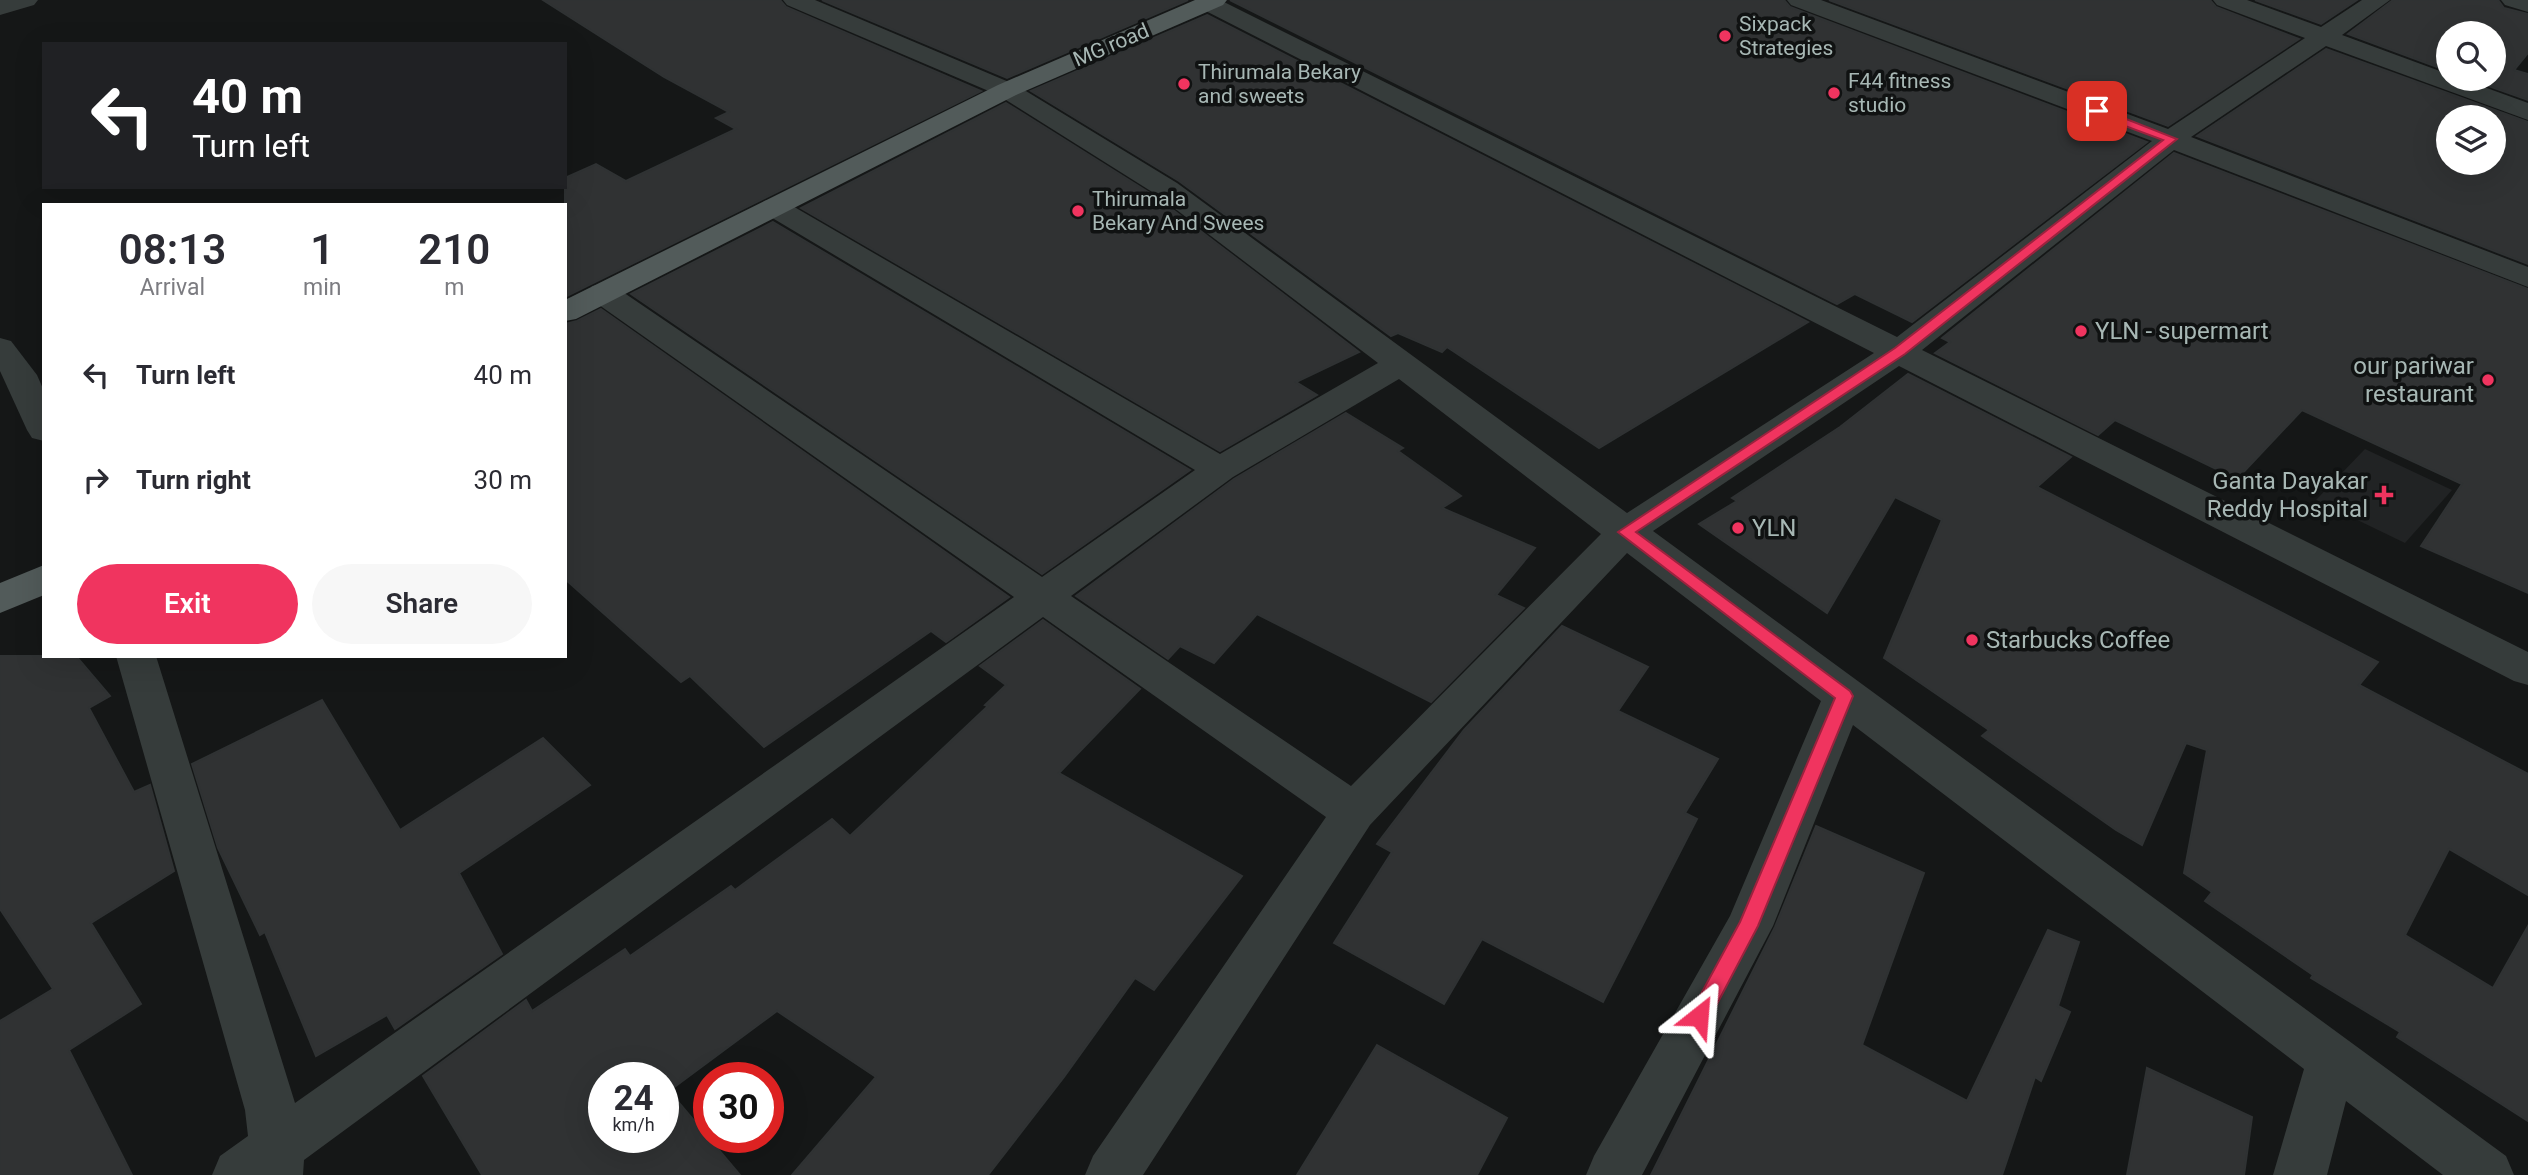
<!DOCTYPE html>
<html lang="en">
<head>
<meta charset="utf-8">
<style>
  :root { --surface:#fff; --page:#f7f7f7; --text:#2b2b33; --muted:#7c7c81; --accent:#f0345f }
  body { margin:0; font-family:Roboto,sans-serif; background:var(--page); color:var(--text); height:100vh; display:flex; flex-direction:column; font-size:26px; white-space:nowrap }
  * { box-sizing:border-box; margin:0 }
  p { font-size:23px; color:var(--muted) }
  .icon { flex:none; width:38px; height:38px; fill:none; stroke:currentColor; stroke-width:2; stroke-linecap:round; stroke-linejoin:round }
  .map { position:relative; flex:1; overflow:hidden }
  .drawer { position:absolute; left:42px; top:203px; width:525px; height:455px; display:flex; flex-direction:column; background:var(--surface); border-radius:0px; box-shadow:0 7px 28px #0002 }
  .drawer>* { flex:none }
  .guide { position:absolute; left:42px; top:42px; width:525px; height:147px; border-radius:0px; box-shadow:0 7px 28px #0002; background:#202124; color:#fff; overflow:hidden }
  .buttons { position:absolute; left:2436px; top:21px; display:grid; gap:14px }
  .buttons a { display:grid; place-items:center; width:70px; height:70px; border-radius:50%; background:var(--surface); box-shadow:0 7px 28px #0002; font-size:35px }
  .speed { position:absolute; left:588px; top:1062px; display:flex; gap:14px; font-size:35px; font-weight:700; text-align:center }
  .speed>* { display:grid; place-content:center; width:91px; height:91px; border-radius:50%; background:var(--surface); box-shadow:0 7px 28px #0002; line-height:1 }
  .speed small { font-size:18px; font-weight:400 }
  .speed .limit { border:10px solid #d22; background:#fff; color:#111 }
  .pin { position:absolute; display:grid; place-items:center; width:60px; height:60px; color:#fff; margin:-30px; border-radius:14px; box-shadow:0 4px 10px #0006 }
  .me { position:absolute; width:77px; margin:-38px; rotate:28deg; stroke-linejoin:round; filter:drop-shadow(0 0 5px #0008) }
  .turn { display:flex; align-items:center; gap:24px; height:147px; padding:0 35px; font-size:32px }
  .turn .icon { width:91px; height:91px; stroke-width:2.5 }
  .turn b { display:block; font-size:49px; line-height:60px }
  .eta { display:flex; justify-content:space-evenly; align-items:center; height:119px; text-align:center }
  .eta b { font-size:42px; font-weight:600; line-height:49px }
  .action { display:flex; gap:14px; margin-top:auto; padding:14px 35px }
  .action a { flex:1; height:80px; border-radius:42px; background:var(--accent); color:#fff; font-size:28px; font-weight:600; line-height:80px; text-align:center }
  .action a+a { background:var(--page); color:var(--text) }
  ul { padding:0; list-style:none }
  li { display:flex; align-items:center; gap:21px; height:105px; padding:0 35px }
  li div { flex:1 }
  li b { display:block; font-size:26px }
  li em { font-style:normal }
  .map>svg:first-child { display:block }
  .built { fill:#212324 }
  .building { fill:#303233; stroke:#2f3233; stroke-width:2; fill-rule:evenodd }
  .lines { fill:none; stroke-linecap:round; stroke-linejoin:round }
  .minor { fill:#363c3b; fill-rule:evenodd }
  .major { fill:#525b5a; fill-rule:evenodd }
  .route { fill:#f0345f; stroke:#9c223e; stroke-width:2 }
  .poi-dot { fill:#f0345f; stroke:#101212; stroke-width:2.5 }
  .labels { text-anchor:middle; stroke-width:7; stroke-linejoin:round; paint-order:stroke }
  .far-poi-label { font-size:21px; fill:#a7b7b4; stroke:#101212; text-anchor:start }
  .far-street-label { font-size:21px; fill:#a7b7b4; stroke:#101212 }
  .poi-label { font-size:24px; fill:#a7b7b4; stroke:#101212; text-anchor:start }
</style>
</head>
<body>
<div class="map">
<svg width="2528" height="1175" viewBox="0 0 2528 1175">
  <rect width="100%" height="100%" fill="#151717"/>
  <path class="built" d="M2365,449L2452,490L2405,543L2316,500Z"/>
  <g class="building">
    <path d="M543,0H780L786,7L981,91L565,297V178L596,164L626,181L736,129L716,118L729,112L664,77Z"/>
    <path d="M822,0H1188L1007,78Z"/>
    <path d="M1230,0H1784L1790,7L2147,142L1912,322L1855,294L1837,304Z"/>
    <path d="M1829,0H2210L2216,7L2299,39L2168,126Z"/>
    <path d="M2255,0H2357L2321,24Z"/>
    <path d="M2393,0H2498L2504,8L2528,14V53L2514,70L2528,74V100L2469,79H2494V33H2448V71L2348,34Z"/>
    <path d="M1207,15L1808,322L1599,448L1447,347L1442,352L1398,333L1391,336L1179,181L1031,91Z"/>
    <path d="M2326,49L2528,122V264L2197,136ZM2448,117H2494V163H2448Z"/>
    <path d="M1006,103L1156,197L1359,352L1296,382L1317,395L1220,451L801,208Z"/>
    <path d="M2174,153L2528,289V593L2421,546L2462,484L2302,410L2237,479L2115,420L2098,435L1935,353L1950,342L1942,338Z"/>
    <path d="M773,222L1190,470L1042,574L631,294Z"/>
    <path d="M601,309L1009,597L946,642L931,631L764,747L690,676L681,682L565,579V324L577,321Z"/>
    <path d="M1908,374L2071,457L2037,487L2378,662L2359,685L2528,774V895L2449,849L2405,935L2493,988L2528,926V1121L2397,1037L2400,1032L2311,978L2313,975L2205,901L2212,892L2184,873L2207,750L2186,743L2142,845L2116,830L1982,736L1989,730L1884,658L1942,520L1895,497L1827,613L1699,524L1737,501L1732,498L1840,427Z"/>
    <path d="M1346,413L1403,448L1398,451L1461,496L1442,508L1535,548L1496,595L1524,608L1431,702L1257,614L1214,663L1180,646L1168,659L1076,596L1234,479Z"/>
    <path d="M1043,620L1140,689L1059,773L1242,876L1154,990L1135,978L1064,1077L988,1175H792L876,1077L777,1011L669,1091L740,1175H482L423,1076L526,1000L532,1011L625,949L630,956L731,886L735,890L832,819L850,836L988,706L985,705L1006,685L980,666ZM604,1078H663V1138H604Z"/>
    <path d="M1562,626L1648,667L1618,711L1718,759L1685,813L1697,819L1603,1002L1482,939L1444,1004L1334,943L1392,852L1377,844L1464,730Z"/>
    <path d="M0,656H76L110,696L89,708L134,792L150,785L174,871L91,923L141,1004L69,1050L132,1175H0V1021L53,989L0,909Z"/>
    <path d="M322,700L400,830L543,738L590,785L459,873L502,954L395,1029L387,1015L316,1056L265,932L260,935L218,848L192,764Z"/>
    <path d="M1816,826L1924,873L1862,1045L1967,1101L2048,930L2079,942L2058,1006L2070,1012L2041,1081L2035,1077L2002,1175H1651L1775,927Z"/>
    <path d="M1377,1045L1507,1118L1477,1175H1297Z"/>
    <path d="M2147,1068L2252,1117L2244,1175H2127Z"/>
  </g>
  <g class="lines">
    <g class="minor">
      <path d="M0,0H38L34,5L0,15Z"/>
      <path d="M783,0H815L1016,85L1177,183L1627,513L1874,353L1200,8L1196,3L1198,0H1220L1897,337L2152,141L1791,5L1787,0H1821L2168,129L2305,38L2217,5L2213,0H2247L2321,27L2362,0H2390L2342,35L2448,74V79H2462L2528,103V120L2326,46L2191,137L2528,267V287L2174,150L1922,350L2528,652V685L2514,681L1899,366L1653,531L2506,1156L2514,1175H2443L2346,1101L2327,1175H2273L2304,1069L1853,725L1773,926L1642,1175H1586L1594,1156L1730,916L1821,701L1627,553L1370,825L1143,1175H1085L1093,1156L1326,817L1043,617L304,1160L303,1175H212L220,1156L248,1136L245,1110L116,656H156L295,1103L1014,597L592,300L588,293L592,286L603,284L614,286L1042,577L1195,470L764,213L760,207L764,201L774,198L784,201L1220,454L1378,363L1157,195L998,95L787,5ZM1399,379L1601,534L1351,786L1071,596L1233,477Z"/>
      <path d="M2501,0H2528V12L2505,5Z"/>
      <path d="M0,338L11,341L37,375L44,391V441L32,438L27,430L0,371Z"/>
    </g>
    <g class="major">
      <path d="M1195,0H1227L1223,5L1016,95L576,319L565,321V300L998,85Z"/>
      <path d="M44,565V595L0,613V583Z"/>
    </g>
  </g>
  <path class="route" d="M2093,109H2101L2177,139L1905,354L1636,532L1850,691L1853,696L1758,926L1707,1023L1699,1026L1692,1023L1689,1016L1740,922L1835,698L1618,532L1895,348L2163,140L2093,114Z"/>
  <g class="poi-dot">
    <circle cx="1725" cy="36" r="7"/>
    <circle cx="1184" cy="84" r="7"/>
    <circle cx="1834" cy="93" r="7"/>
    <circle cx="1078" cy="211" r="7"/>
    <circle cx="2081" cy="331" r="7"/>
    <circle cx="2488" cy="380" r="7"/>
    <path d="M2380.5 484.5h7v7h7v7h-7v7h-7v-7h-7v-7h7z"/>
    <circle cx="1738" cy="528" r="7"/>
    <circle cx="1972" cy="640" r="7"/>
  </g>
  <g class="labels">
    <g class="far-poi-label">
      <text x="1739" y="31">Sixpack<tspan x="1739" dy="24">Strategies</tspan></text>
      <text x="1198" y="79">Thirumala Bekary<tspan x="1198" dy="24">and sweets</tspan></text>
      <text x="1848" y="88">F44 fitness<tspan x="1848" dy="24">studio</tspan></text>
      <text x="1092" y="206">Thirumala<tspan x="1092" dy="24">Bekary And Swees</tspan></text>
    </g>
    <g class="far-street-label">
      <text transform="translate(1111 45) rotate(-23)" y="7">MG road</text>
    </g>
    <g class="poi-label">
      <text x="2095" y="339">YLN - supermart</text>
      <text x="2474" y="374" text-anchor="end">our pariwar<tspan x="2474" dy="28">restaurant</tspan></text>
      <text x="2368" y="489" text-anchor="end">Ganta Dayakar<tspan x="2368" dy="28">Reddy Hospital</tspan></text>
      <text x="1752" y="536">YLN</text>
      <text x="1986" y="648">Starbucks Coffee</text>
    </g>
  </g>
</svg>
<div class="buttons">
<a><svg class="icon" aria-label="search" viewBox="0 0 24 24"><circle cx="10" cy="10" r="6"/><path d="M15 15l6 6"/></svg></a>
<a><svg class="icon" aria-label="layers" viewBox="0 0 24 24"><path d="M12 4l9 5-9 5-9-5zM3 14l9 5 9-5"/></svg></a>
</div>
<div class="speed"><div>24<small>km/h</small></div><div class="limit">30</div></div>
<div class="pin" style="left:2097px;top:111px;background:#d93025"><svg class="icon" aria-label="arrive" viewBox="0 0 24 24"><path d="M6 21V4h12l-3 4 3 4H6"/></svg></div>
<svg class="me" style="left:1699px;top:1016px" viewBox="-20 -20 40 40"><path d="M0-17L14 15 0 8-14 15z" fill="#f0345f" stroke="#fff" stroke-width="4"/></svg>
<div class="guide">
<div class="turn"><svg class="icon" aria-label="left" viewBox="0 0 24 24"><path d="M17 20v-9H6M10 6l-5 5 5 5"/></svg><div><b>40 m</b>Turn left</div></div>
</div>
<section class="drawer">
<div class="eta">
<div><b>08:13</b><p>Arrival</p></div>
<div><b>1</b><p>min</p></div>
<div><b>210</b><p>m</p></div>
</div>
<ul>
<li><svg class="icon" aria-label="left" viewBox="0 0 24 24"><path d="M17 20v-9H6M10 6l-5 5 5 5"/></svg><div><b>Turn left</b></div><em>40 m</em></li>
<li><svg class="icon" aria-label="right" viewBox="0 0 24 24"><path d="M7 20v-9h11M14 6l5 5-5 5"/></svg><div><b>Turn right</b></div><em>30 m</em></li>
</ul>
<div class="action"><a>Exit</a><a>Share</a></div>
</section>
</div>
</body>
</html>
